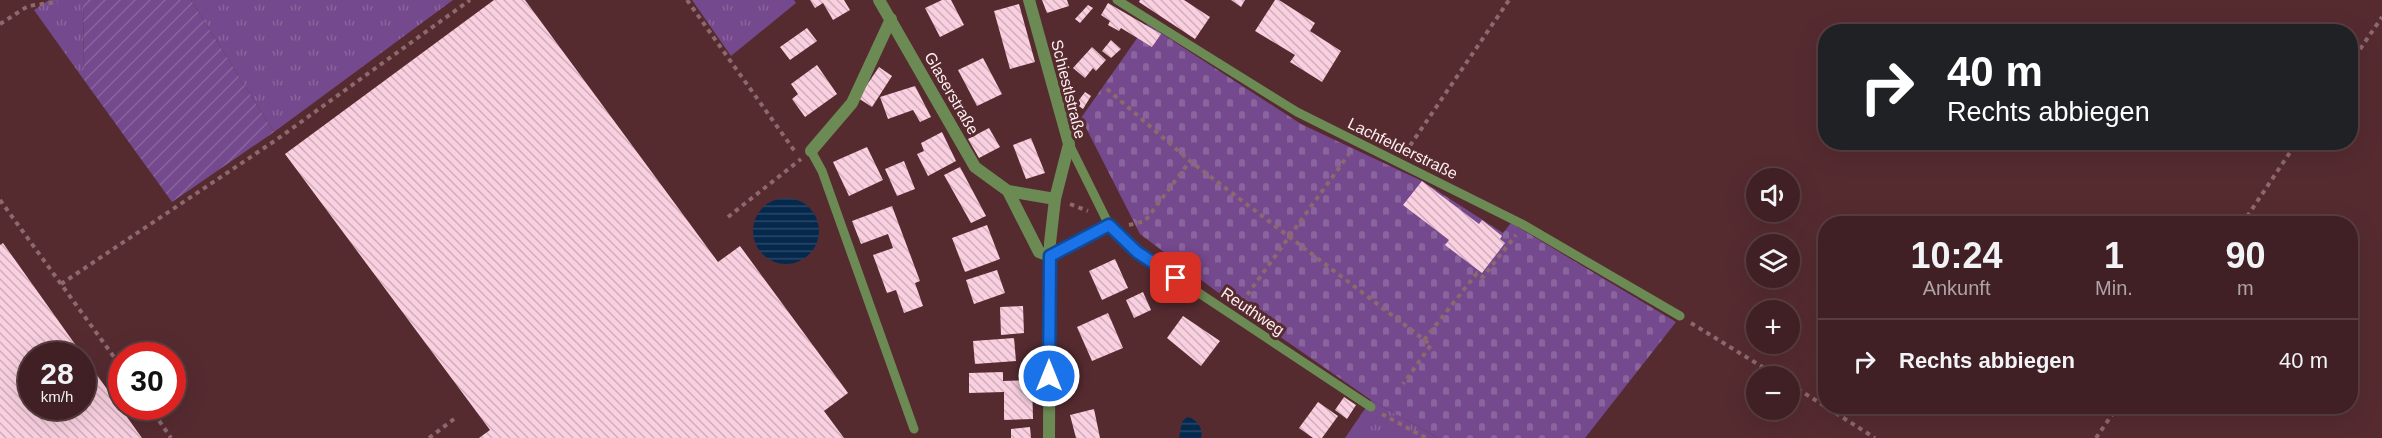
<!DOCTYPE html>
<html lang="de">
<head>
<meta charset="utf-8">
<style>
  :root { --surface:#402024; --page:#47282c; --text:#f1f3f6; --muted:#aea3a6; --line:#593e41 }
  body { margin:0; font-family:Helvetica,sans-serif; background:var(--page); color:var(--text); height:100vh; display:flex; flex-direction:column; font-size:22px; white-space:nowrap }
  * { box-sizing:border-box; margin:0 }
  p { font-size:20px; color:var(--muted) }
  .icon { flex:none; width:33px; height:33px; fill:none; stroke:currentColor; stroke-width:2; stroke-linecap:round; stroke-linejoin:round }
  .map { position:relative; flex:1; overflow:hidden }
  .panel { position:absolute; left:1818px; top:216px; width:540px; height:198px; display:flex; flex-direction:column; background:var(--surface); border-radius:24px; box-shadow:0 6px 24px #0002,0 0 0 2px var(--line) }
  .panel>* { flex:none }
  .banner { position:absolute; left:1818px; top:24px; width:540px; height:126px; border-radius:24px; box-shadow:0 6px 24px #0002,0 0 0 2px var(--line); background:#202124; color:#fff; overflow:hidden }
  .controls { position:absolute; left:1746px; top:168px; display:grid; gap:12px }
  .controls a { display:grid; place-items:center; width:54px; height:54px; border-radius:50%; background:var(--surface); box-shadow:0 6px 24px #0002,0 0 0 2px var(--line); font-size:30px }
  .speed { position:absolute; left:18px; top:342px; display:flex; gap:12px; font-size:30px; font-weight:700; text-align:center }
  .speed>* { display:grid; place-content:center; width:78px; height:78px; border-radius:50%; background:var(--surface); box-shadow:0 6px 24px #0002,0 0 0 2px var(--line); line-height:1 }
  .speed small { font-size:15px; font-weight:400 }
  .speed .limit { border:9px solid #d22; background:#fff; color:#111 }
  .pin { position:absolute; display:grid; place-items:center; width:51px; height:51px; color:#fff; margin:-26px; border-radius:12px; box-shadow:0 3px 9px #0006 }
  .me { position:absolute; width:66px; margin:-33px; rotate:0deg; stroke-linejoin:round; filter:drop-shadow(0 0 4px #0008) }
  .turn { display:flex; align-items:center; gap:21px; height:126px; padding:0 30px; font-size:27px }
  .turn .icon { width:78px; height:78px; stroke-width:2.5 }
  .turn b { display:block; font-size:42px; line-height:51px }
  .eta { display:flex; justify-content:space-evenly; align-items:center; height:102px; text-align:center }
  .eta b { font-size:36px; font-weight:800; line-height:42px }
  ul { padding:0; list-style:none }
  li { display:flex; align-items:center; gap:18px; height:84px; padding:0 30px; border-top:2px solid var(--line) }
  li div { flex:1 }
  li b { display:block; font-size:22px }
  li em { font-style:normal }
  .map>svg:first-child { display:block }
  .grass { fill:url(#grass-tufts) }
  .cemetery { fill:url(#cemetery-stones) }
  .garden { fill:url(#garden-furrows) }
  .water { fill:url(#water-rules) }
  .building { fill:url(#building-back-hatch); fill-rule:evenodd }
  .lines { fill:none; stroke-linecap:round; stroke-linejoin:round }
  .path { stroke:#8b696d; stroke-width:4; stroke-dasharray:4.5 4.5; stroke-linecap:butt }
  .lane { stroke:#6b8a54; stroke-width:9 }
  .street { stroke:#6b8a54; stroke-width:12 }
  .route-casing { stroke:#114b97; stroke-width:15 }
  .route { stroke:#1a73e8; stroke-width:10 }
  .labels { text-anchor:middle; stroke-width:6; stroke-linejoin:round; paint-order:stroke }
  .street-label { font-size:16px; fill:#ffeeef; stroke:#552b30 }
</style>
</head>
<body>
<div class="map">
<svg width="2382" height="438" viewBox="0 0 2382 438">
  <defs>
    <pattern id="grass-tufts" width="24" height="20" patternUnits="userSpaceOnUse" patternTransform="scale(1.5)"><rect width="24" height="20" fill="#75498d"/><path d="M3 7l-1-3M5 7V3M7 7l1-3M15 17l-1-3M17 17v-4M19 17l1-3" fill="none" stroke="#8a649d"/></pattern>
    <pattern id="cemetery-stones" width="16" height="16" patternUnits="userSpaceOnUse" patternTransform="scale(1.5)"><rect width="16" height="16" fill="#75498d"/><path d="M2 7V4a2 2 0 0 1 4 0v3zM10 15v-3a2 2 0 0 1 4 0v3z" fill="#8a649d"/></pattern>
    <pattern id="garden-furrows" width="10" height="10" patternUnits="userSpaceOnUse" patternTransform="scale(1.5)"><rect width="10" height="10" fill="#75498d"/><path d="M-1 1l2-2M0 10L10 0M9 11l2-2" fill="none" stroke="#8a649d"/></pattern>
    <pattern id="water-rules" width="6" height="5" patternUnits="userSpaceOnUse" patternTransform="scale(1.5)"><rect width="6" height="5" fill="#05294d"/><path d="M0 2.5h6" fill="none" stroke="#2a4867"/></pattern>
    <pattern id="building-back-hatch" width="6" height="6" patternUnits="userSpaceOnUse" patternTransform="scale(1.5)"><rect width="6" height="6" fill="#fad0e0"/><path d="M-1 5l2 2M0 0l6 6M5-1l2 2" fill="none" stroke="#ceaeba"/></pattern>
  </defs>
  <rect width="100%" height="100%" fill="#552b30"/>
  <g class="grass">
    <path d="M49,0H83L84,80L34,10Z"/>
    <path d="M191,0H453L274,132Z"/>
    <path d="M692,0H794L796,3L731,56Z"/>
    <path d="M1371,400L1438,438H1345Z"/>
  </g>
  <path class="cemetery" d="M1147,24L1301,124L1422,181L1503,233L1511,223L1676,322L1585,438H1438L1371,400L1240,309L1140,234L1081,118Z"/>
  <path class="garden" d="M83,0H191L274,132L172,202L84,80Z"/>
  <g class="water">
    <circle cx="786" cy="231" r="33"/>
    <path d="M1187,417C1196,418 1204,429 1201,438H1179L1182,422Z"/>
  </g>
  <g class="building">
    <path d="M494,0H525L718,262L740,246L848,393L824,411L844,438H479L490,430L285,154Z"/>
    <path d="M810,0H844L850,10L833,20L823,3L815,8Z"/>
    <path d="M942,0H951L964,25L940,37L925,8Z"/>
    <path d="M1042,0H1067L1069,6L1047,13Z"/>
    <path d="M1140,0H1184L1210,17L1195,39L1139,2Z"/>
    <path d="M1231,0H1245L1241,7Z"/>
    <path d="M1275,0H1279L1315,23L1310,31L1341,51L1322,82L1290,62L1295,55L1255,31Z"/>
    <path d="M1108,3L1161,34L1152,47L1121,28L1119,31L1108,25L1110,21L1101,15Z"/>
    <path d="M1019,4L1035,62L1010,69L994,11Z"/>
    <path d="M1088,5L1093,8L1080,23L1075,19Z"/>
    <path d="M807,28L817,41L790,60L780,47Z"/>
    <path d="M1111,40L1121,49L1111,58L1102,51Z"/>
    <path d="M1092,47L1106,60L1096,71L1093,68L1085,78L1073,68Z"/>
    <path d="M983,58L1002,94L977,106L958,70Z"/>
    <path d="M817,65L837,94L805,117L792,99L798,94L791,84Z"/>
    <path d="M879,67L892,76L872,107L858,98Z"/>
    <path d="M915,86L931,117L920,122L913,110L888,119L880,97Z"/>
    <path d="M1085,92L1091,96L1083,109L1076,104Z"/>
    <path d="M989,128L1000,147L979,158L968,139Z"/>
    <path d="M942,132L956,161L928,176L917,154L924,151L921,143Z"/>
    <path d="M1031,138L1045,173L1026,179L1013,145Z"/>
    <path d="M867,147L883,180L849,196L833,162Z"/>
    <path d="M904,161L915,189L897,196L885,169Z"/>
    <path d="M960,167L986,216L971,223L944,175Z"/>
    <path d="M1422,181L1479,224L1482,220L1502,236L1500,239L1505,243L1482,273L1445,245L1449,240L1403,205Z"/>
    <path d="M892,206L920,281L915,283L923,306L904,313L896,290L887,293L873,255L893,248L888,234L861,244L852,221Z"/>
    <path d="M987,225L1000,259L965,272L952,238Z"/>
    <path d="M3,243L82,354L142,438H0V245ZM32,356H82V406H32Z"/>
    <path d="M1115,259L1128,288L1102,300L1089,271Z"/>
    <path d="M997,270L1005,293L974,304L966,280Z"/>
    <path d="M1143,292L1151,310L1134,318L1126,300Z"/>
    <path d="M1023,306L1024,333L1001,335L1000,307Z"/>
    <path d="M1108,313L1123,348L1092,361L1077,327Z"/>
    <path d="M1183,316L1220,341L1201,366L1167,338Z"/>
    <path d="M1014,338L1016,361L975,364L973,341Z"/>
    <path d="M1003,372V381L1032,380L1033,419L1004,420V392L969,393V373Z"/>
    <path d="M1344,397L1356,405L1347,419L1335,410Z"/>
    <path d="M1318,402L1338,416L1322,438H1313L1299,428Z"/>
    <path d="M1094,409L1100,438H1076L1070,415Z"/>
    <path d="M1030,427L1031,438H1011V429Z"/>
  </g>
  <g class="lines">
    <g class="path">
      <path d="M687,0L796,153"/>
      <path d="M0,24L28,6L58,2"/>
      <path d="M2350,64L2382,17"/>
      <path d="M1107,89L1190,161L1431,345L1403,384"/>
      <path d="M1405,153L1509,0"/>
      <path d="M0,200L122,368"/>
      <path d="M1070,204L1088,211"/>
      <path d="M728,217L801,159"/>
      <path d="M2242,224L2297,142"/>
      <path d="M1129,225L1145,221L1190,161"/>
      <path d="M61,284L276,140L470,0"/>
      <path d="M1242,302L1349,154"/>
      <path d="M1691,323L1777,376"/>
      <path d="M1424,340L1477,273L1483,277L1516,235"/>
      <path d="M1790,384L1875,438"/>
      <path d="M149,406L171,438"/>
      <path d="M1382,414L1426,438"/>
      <path d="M429,438L454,419"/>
      <path d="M2096,438L2118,406"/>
    </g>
    <g class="lane">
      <path d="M1117,0L1297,112L1522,224L1680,316"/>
      <path d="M1069,144L1109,225L1137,252L1371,407"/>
      <path d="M811,151L822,171L914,429"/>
      <path d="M1050,256L1109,225"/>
    </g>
    <g class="street">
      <path d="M879,0L975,167L1008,191L1055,199"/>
      <path d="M1029,0L1069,144L1055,199L1050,243L1049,438"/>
      <path d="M811,151L852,103L891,19"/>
      <path d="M1008,191L1039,252L1050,256"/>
    </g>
  </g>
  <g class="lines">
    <g class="route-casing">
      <path id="route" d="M1049,376L1050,256L1109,225L1137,252L1176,278"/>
    </g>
    <use href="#route" class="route"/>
  </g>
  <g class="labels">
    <g class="street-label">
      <text transform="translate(1069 89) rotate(76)" y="6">Schiestlstraße</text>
      <text transform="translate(952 93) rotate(60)" y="6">Glaserstraße</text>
      <text transform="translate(1403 148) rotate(26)" y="6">Lachfelderstraße</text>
      <text transform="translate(1253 311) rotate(34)" y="6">Reuthweg</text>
    </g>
  </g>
</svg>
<div class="controls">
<a><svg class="icon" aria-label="sound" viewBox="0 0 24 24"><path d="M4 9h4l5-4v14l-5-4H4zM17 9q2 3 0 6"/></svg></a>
<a><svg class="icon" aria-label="layers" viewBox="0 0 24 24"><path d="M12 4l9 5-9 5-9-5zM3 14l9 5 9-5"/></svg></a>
<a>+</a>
<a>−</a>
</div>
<div class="speed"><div>28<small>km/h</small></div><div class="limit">30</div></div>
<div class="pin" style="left:1176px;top:278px;background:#d93025"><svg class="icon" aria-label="arrive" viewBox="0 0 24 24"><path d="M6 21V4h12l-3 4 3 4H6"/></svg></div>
<svg class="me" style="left:1049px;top:376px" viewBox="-20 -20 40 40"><circle r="17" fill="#1a73e8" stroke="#fff" stroke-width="3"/><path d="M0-11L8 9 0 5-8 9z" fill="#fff"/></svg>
<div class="banner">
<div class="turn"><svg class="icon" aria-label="right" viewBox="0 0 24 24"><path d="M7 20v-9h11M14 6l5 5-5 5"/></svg><div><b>40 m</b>Rechts abbiegen</div></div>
</div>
<section class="panel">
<div class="eta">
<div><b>10:24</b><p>Ankunft</p></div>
<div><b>1</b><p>Min.</p></div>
<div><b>90</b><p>m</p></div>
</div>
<ul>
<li><svg class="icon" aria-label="right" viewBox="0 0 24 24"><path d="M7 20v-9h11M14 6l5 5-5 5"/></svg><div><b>Rechts abbiegen</b></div><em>40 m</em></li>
</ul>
</section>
</div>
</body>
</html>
